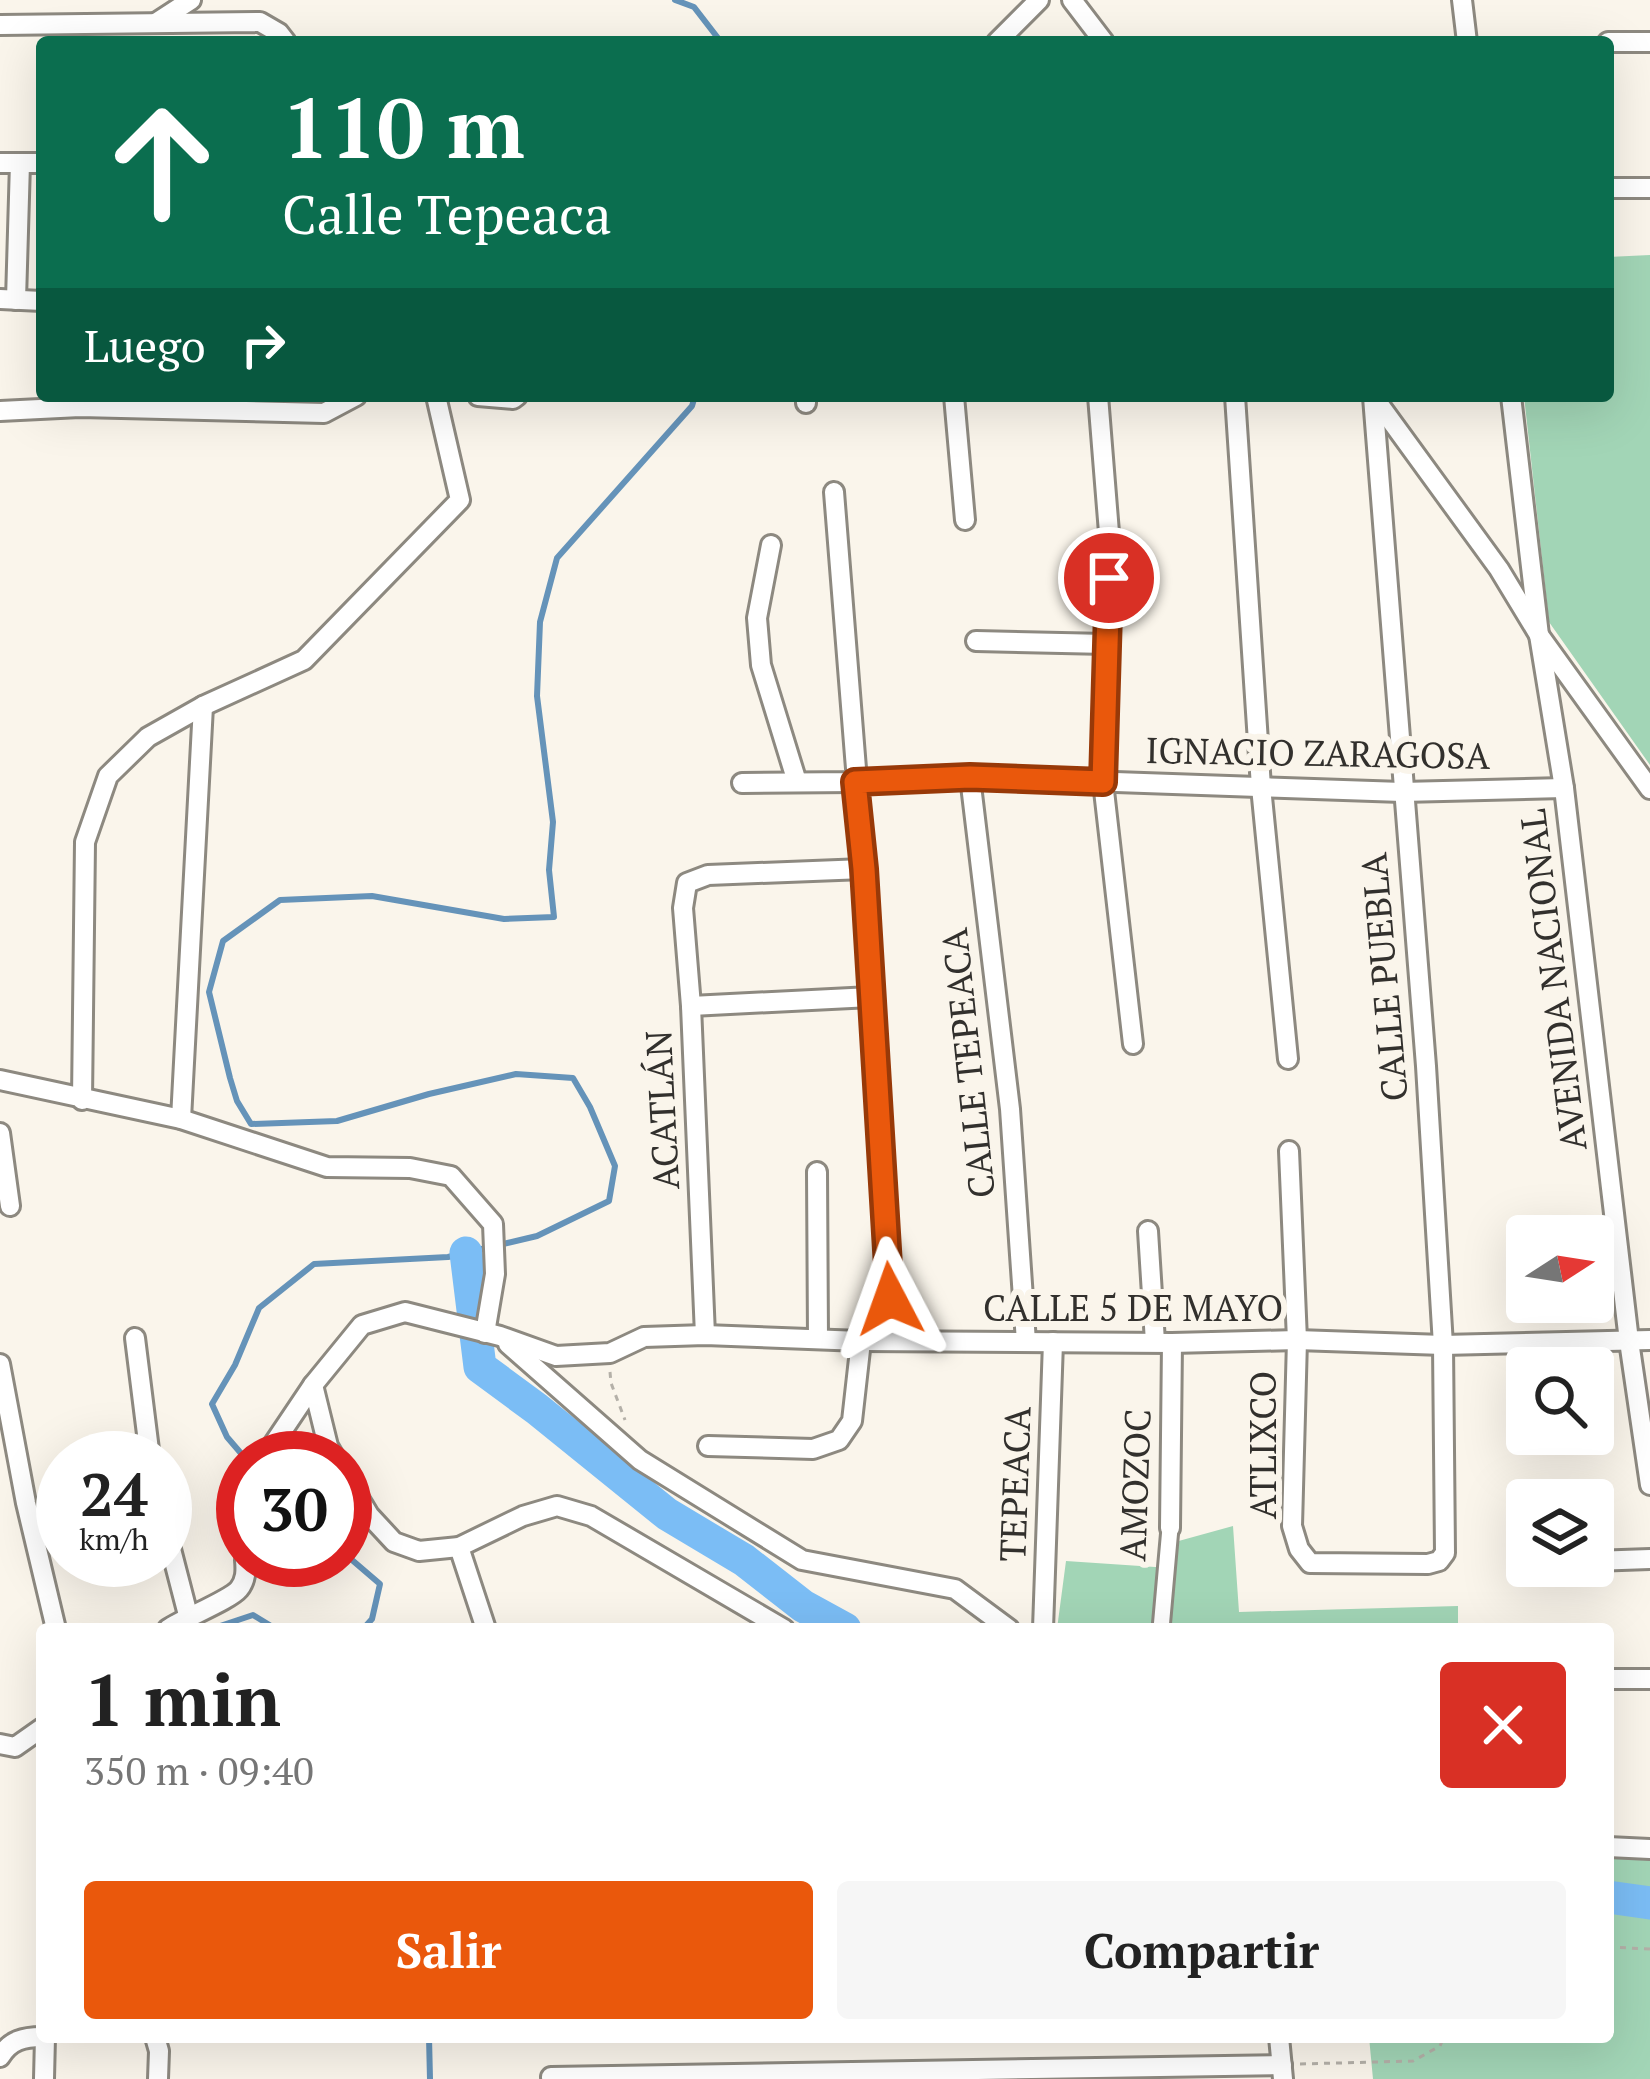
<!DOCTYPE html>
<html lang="es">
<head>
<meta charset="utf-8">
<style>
  :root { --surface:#fff; --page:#f6f6f6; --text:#222; --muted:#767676; --accent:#ea580c }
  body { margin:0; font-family:"PT Serif",serif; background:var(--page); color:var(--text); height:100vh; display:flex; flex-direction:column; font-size:45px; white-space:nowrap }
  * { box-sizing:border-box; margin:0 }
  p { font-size:39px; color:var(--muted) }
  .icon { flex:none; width:66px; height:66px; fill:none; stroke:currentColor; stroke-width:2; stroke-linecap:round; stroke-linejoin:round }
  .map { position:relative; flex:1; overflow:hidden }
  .panel { position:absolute; left:36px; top:1623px; width:1578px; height:420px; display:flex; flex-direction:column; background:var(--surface); border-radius:12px; box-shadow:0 12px 48px #0002 }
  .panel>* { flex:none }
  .guide { position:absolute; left:36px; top:36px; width:1578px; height:366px; border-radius:12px; box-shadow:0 12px 48px #0002; background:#0b6e4f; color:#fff; overflow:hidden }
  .needle { width:78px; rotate:78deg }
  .fabs { position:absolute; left:1506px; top:1215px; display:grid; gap:24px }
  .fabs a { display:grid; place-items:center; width:108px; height:108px; border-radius:12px; background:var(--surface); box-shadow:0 12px 48px #0002; font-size:60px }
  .speed { position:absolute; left:36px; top:1431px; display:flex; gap:24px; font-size:60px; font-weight:700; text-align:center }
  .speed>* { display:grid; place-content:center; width:156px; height:156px; border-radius:50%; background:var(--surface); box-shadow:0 12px 48px #0002; line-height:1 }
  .speed small { font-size:30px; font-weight:400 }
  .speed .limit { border:18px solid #d22; background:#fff; color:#111 }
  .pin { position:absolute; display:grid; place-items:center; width:102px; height:102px; color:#fff; margin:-51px; border:6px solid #fff; border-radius:50%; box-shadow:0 3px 12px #0007 }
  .me { position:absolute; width:132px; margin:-66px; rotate:356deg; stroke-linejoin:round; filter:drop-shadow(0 0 9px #0008) }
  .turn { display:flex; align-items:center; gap:42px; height:252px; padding:0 48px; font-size:54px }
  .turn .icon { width:156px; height:156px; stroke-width:2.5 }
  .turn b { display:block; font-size:84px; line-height:102px }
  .then { display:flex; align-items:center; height:114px; padding:0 48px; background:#0003; gap:24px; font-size:45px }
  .round { display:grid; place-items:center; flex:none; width:126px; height:126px; border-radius:12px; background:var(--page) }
  .head { display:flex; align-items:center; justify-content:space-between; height:204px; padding:0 48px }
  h1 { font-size:72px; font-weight:800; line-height:90px }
  .action { display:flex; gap:24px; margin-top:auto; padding:24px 48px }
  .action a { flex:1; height:138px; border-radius:12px; background:var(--accent); color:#fff; font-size:48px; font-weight:800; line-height:138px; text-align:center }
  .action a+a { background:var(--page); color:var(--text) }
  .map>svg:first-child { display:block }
  .green { fill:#a2d5b6 }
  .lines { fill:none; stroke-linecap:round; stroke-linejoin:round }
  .stream { stroke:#6593b9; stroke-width:6 }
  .river { stroke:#7bbdf5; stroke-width:33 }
  .pedestrian-casing { stroke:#8d8980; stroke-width:21 }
  .minor-casing { stroke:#8d8980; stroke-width:24 }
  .path { stroke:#b4b0a8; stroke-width:3; stroke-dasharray:6 6; stroke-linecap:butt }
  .pedestrian { stroke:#fff; stroke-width:15 }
  .minor { stroke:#fff; stroke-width:18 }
  .route-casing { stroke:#983908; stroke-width:30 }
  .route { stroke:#ea580c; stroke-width:21 }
  .labels { text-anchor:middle; stroke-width:12; stroke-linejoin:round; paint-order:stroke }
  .street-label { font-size:36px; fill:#32302d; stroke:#faf5eb }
</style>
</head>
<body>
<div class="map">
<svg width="1650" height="2079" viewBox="0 0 1650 2079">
  <rect width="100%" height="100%" fill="#faf5eb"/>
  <g class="green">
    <path d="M1650,255V765L1549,622L1524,396H1608V257Z"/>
    <path d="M1233,1526L1239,1612L1458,1606V1629H1057L1066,1561L1170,1568L1175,1542Z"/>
    <path d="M1608,1858L1650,1860V2079H1373L1369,2037H1608Z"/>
  </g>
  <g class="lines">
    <g class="stream">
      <path d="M675,0L694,7L721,42"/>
      <path d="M245,1458L227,1437L212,1404L235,1365L259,1308L314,1264L448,1257L537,1236L609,1201L615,1166L590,1107L573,1078L516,1074L429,1094L337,1121L251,1124L237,1101L230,1078L209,992L223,941L280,900L372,896L504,919L554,917L549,870L553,822L537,696L540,622L557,558L692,406L695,396"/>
      <path d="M345,1554L380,1584L372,1619L363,1629"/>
      <path d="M211,1629L253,1615L276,1629"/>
      <path d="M429,2037L430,2079"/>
    </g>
    <g class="river">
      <path d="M466,1253L480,1367L537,1409L667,1514L744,1560L803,1606L845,1629"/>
      <path d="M1608,1897L1650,1903"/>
    </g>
    <g class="pedestrian-casing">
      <path id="pedestrian" d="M1161,1629L1170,1528"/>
    </g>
    <g class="minor-casing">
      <g id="minor">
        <path d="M1072,0L1104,42"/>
        <path d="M1462,0L1467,42"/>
        <path d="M157,22L191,0"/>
        <path d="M0,25L260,22L279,33L286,42"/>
        <path d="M997,42L1039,0"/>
        <path d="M1608,42H1650"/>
        <path d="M0,163H42"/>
        <path d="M1608,188H1650"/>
        <path d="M0,299L42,301"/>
        <path d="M16,300L20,163"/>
        <path d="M478,396L513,399L517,396"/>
        <path d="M806,396V403"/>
        <path d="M954,396L965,520"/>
        <path d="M1098,396L1110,545L1103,782L1133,1044"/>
        <path d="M1235,396L1261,787L1288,1059"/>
        <path d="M1373,396L1499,569L1539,635L1650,789"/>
        <path d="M1511,396L1539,635L1564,788L1629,1341L1650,1485"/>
        <path d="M0,411L80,407L324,413L356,396"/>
        <path d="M834,492L864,869L893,1341"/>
        <path d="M771,545L757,618L761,665L797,782"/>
        <path d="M976,641L1107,644"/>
        <path d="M970,777L1010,1109L1026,1342"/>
        <path d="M742,783L855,782L970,777L1402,792L1564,788"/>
        <path d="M691,1006L871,997"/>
        <path d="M0,1080L181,1119L327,1167L410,1168L451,1176L493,1224L495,1274L485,1333"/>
        <path d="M82,1100L85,842L108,776L148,737L203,706L304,660L460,500L436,396"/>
        <path d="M181,1119L203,706"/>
        <path d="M0,1133L10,1206"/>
        <path d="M1289,1151L1297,1340L1292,1526L1299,1549L1310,1563L1428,1564L1439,1561L1445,1553L1443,1345L1426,1066L1373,397"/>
        <path d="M817,1172L818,1339"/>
        <path d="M1148,1231L1155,1342"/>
        <path d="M705,1335L691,1006L683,908L687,883L708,875L864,869"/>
        <path d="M135,1338L150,1458"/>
        <path d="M508,1344L640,1460L802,1560L955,1589L1009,1629"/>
        <path d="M0,1364L26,1503L56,1629"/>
        <path d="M313,1385L328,1446L335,1458"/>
        <path d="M708,1446L813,1449L839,1440L852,1421L861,1341"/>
        <path d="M264,1458L313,1385L362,1325L405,1312L500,1336L556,1356L610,1353L644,1337L705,1335L861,1341L1172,1343L1297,1340L1443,1345L1650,1340"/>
        <path d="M345,1475L369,1515L394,1542L419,1551L459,1547L523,1516L557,1506L591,1516L784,1629"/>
        <path d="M243,1491L240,1497L243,1532"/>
        <path d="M165,1526L188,1615"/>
        <path d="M1170,1528L1172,1343"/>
        <path d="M459,1547L486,1629"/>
        <path d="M1593,1561L1650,1559"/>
        <path d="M168,1629C184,1618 230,1600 239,1589C246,1580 246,1571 245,1560"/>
        <path d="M1043,1629L1053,1342"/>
        <path d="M1608,1679H1650"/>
        <path d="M0,1744L15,1747L42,1728"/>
        <path d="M1608,1847L1650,1849"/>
        <path d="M155,2037L159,2051L158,2079"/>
        <path d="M1279,2037L1283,2079"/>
        <path d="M0,2057C10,2040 24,2037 42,2037"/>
        <path d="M551,2077L1282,2065"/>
        <path d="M44,2079L45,2037"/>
      </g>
    </g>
    <g class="path">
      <path d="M610,1372L611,1383L625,1420"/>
      <path d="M1608,1947L1650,1949"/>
      <path d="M1300,2064L1413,2061L1440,2046L1444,2037"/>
    </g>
    <use href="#pedestrian" class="pedestrian"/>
    <use href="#minor" class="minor"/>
  </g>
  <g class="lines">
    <g class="route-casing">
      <path id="route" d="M890,1299L864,869L855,782L970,777L1103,782L1109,578"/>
    </g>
    <use href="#route" class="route"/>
  </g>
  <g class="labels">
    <g class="street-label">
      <text transform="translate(1318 753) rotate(1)" y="13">IGNACIO ZARAGOSA</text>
      <text transform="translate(1384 977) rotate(-95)" y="13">CALLE PUEBLA</text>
      <text transform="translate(1553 980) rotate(-97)" y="13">AVENIDA NACIONAL</text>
      <text transform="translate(968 1063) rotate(-96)" y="13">CALLE TEPEACA</text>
      <text transform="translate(662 1110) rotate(-93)" y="13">ACATLÁN</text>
      <text x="1133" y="1321">CALLE 5 DE MAYO</text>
      <text transform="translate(1263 1445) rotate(-90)" y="13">ATLIXCO</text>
      <text transform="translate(1015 1484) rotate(-88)" y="13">TEPEACA</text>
      <text transform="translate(1135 1485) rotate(-88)" y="13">AMOZOC</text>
    </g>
  </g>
</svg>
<div class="fabs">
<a><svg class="needle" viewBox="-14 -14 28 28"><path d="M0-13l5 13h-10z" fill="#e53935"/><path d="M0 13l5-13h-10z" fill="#767676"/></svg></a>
<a><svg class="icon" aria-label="search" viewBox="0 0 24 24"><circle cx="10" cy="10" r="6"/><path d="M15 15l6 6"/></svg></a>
<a><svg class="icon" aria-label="layers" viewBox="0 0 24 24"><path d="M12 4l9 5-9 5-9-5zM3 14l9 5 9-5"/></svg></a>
</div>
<div class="speed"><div>24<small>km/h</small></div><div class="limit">30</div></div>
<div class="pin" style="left:1109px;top:578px;background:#d93025"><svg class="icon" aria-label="arrive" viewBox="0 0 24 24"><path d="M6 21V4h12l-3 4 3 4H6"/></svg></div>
<svg class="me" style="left:890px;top:1299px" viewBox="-20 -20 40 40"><path d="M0-17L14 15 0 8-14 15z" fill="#ea580c" stroke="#fff" stroke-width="4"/></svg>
<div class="guide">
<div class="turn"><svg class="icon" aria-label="ahead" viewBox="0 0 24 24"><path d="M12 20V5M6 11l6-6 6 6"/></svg><div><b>110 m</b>Calle Tepeaca</div></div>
<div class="then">Luego<svg class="icon" aria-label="right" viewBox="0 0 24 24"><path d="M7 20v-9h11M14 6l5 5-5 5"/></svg></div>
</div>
<section class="panel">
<div class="head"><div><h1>1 min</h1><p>350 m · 09:40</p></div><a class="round" style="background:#d93025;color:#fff"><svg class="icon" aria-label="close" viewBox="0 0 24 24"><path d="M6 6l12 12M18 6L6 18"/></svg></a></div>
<div class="action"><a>Salir</a><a>Compartir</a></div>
</section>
</div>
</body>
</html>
